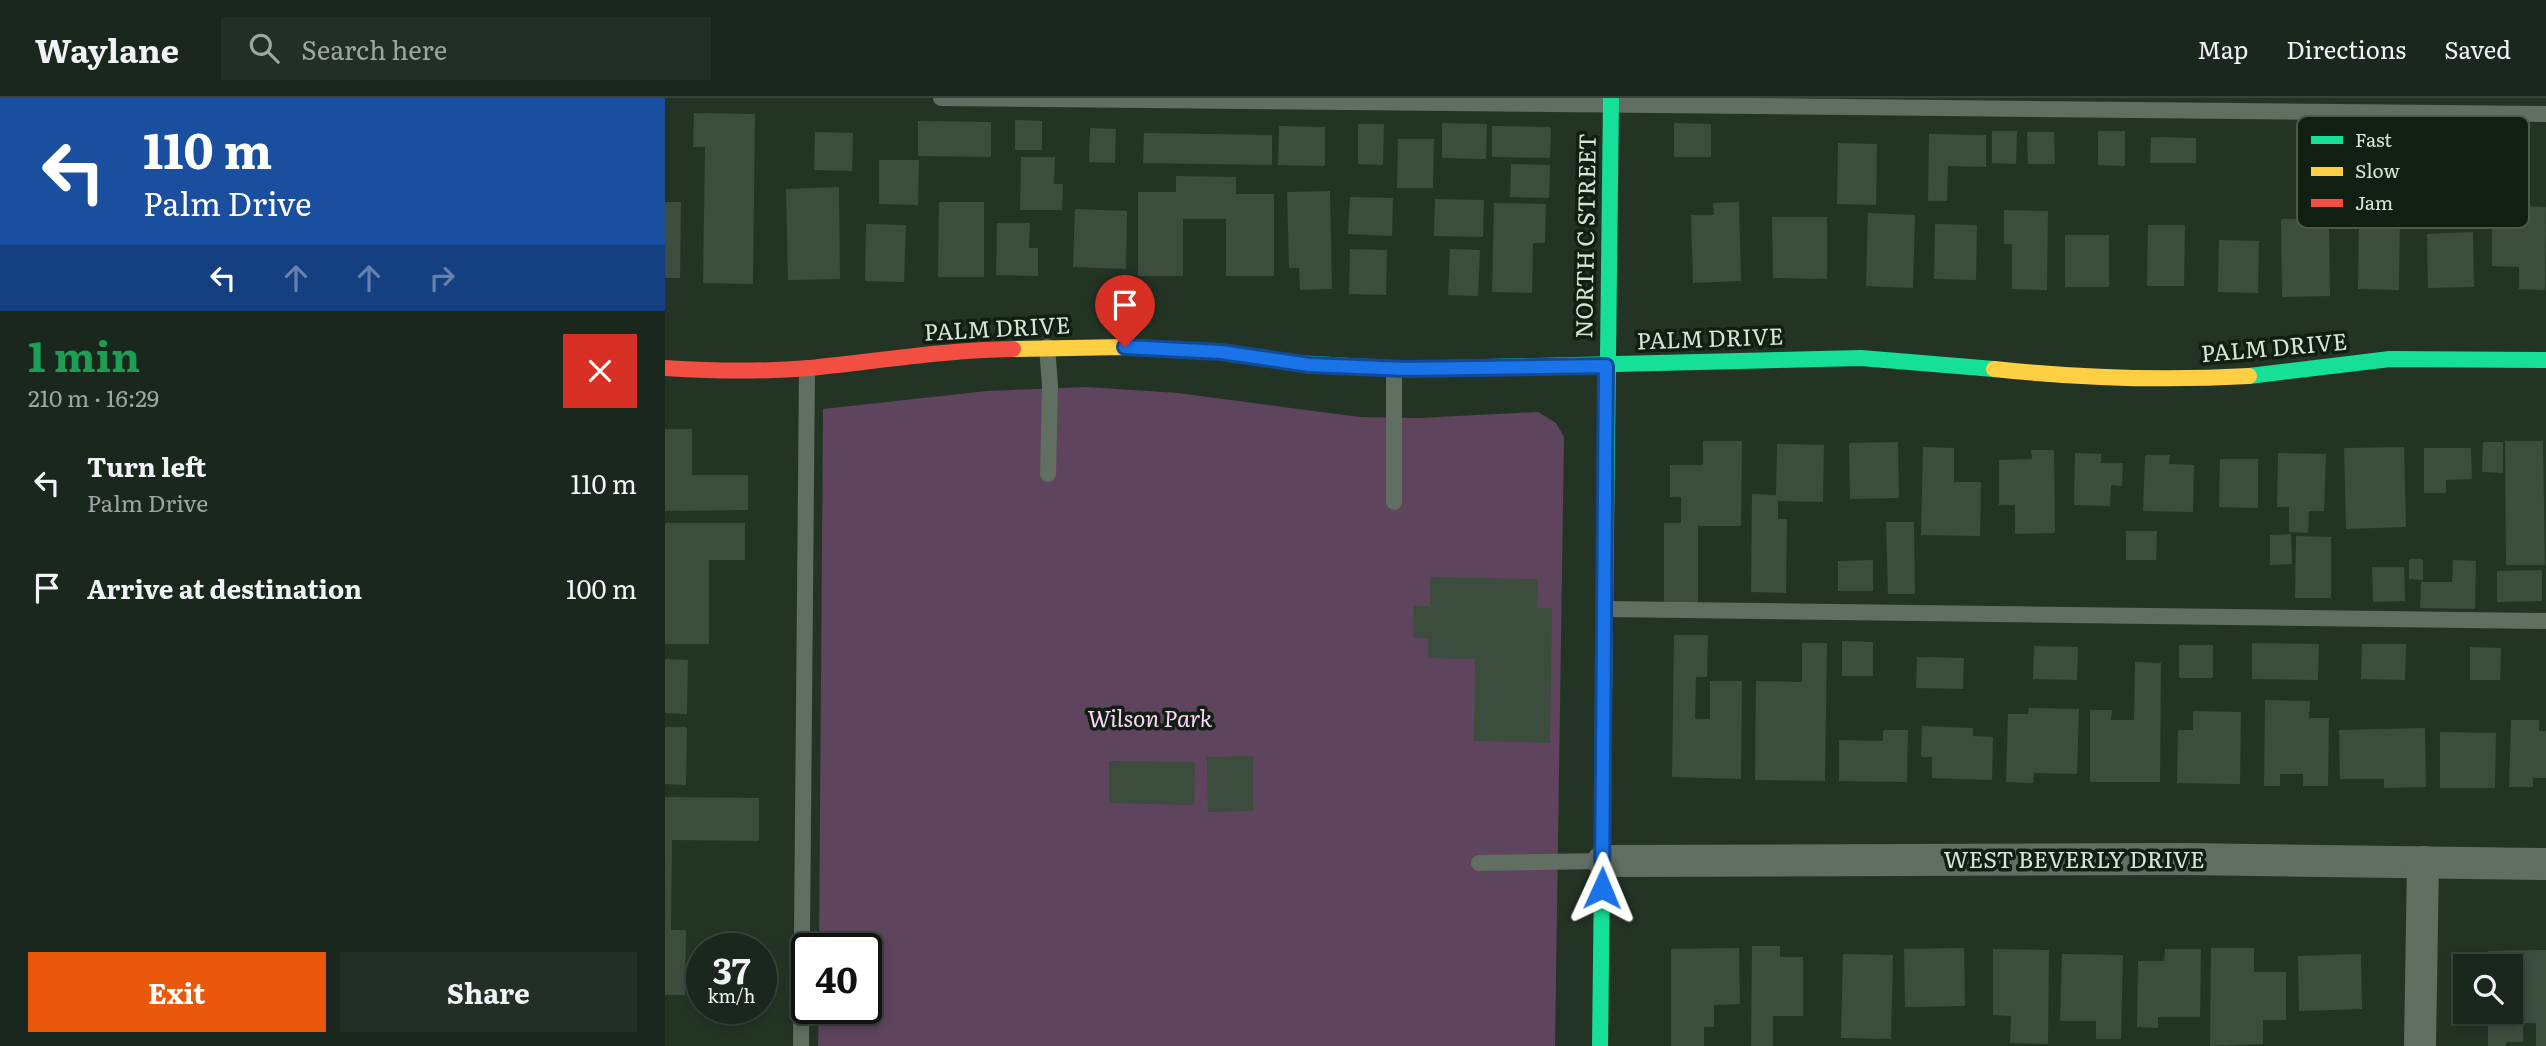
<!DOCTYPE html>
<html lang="en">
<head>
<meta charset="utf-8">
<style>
  :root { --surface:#1a271c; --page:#232f25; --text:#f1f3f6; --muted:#9fa5a3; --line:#38443b; --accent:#ea580c }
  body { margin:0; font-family:Literata,serif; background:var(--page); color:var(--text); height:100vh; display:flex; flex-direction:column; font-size:26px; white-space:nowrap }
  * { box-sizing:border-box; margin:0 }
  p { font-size:23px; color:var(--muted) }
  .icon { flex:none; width:38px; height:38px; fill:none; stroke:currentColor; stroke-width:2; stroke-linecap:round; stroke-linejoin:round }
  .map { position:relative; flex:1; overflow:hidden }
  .sheet { display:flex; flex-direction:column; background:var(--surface); width:665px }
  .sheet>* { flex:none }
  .guide { background:#1a4fa0; color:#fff; overflow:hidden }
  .tools { position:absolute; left:1788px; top:856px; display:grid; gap:14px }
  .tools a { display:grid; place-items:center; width:70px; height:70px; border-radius:0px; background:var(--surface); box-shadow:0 4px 10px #0003,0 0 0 2px var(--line); font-size:35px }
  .speed { position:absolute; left:21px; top:835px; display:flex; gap:14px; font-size:35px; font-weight:700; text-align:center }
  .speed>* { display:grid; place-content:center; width:91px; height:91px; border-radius:50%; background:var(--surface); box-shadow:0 4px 10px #0003,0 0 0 2px var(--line); line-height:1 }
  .speed small { font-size:18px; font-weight:400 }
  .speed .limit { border:4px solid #111; border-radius:10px; background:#fff; color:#111 }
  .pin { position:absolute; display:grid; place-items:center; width:60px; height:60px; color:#fff; margin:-72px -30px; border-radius:50% 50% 50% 0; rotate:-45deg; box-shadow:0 0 7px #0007 }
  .pin .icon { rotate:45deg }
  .me { position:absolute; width:77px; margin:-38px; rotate:1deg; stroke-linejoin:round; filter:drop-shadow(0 0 5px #0008) }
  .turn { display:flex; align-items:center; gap:24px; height:147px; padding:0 28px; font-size:32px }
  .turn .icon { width:91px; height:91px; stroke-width:2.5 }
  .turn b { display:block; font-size:49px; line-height:60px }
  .lanes { display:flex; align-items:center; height:66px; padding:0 28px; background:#0003; justify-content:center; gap:35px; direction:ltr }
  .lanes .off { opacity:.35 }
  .round { display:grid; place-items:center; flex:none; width:74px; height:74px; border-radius:0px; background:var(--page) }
  .summary { display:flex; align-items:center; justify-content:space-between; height:119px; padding:0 28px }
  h1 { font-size:42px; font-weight:700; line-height:52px; color:#1e9e55 }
  .primary-button { display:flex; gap:14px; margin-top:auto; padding:14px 28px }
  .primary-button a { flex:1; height:80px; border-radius:0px; background:var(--accent); color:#fff; font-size:28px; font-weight:700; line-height:80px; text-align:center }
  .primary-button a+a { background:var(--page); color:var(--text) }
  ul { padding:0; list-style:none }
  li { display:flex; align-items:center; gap:21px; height:105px; padding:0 28px }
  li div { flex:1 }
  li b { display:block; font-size:26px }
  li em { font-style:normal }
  header { display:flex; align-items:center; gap:42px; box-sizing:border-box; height:98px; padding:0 35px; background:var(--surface); border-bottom:2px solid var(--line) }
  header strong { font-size:33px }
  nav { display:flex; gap:38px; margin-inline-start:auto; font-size:24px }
  .search { width:490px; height:63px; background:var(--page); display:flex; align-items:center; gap:18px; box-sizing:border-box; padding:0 24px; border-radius:0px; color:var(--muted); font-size:26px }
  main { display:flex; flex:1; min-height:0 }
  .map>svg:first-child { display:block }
  .green { fill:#5e445d }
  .building { fill:#3c4d3e }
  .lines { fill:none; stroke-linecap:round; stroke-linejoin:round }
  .lane { stroke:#616e62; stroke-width:16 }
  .street { stroke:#616e62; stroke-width:32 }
  .fast { stroke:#16e098; stroke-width:16 }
  .slow { stroke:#ffcf43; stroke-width:16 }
  .jam { stroke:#f24e42; stroke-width:16 }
  .route-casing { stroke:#114b97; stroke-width:18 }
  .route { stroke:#1a73e8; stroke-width:12 }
  .labels { text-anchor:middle; stroke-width:7; stroke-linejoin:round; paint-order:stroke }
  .street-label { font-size:23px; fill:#d5e6d6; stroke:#111e12 }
  .park-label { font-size:23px; font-style:italic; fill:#fed3fd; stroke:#111e12 }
  .key { fill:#111e12; stroke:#4c5a4d; stroke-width:2 }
  .key-label { font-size:19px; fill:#d5e6d6 }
</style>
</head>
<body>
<header>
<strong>Waylane</strong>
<div class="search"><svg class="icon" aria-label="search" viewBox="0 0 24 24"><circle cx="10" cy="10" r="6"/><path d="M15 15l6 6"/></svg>Search here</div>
<nav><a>Map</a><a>Directions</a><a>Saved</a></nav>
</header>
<main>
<section class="sheet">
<div class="guide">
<div class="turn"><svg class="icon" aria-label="left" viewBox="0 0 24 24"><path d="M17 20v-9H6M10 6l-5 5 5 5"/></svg><div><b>110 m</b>Palm Drive</div></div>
<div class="lanes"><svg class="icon" aria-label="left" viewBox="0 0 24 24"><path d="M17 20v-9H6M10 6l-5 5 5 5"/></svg><svg class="icon off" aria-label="ahead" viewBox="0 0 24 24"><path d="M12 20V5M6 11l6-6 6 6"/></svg><svg class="icon off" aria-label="ahead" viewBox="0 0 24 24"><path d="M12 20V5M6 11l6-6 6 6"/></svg><svg class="icon off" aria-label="right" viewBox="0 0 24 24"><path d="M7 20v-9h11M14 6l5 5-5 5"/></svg></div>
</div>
<div class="summary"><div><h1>1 min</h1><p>210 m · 16:29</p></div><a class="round" style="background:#d93025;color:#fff"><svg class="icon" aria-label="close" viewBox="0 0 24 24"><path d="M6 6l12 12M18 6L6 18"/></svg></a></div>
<ul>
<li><svg class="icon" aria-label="left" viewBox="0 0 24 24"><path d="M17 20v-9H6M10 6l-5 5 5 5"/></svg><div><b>Turn left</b><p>Palm Drive</p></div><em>110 m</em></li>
<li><svg class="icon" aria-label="arrive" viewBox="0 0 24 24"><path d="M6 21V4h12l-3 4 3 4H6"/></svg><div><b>Arrive at destination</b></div><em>100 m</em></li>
</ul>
<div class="primary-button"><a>Exit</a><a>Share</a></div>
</section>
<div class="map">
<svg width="1881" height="948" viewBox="0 0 1881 948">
  <rect width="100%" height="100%" fill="#233425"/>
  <path class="green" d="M422,289L513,295L695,319L754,320L873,314L891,325L899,339L890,948H153L154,910H201V850H154L158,311L322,293Z"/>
  <g class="building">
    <path d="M29,15L90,16L88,186L38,185L40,49H28Z"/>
    <path d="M350,22L377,23V52H350Z"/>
    <path d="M253,23L326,24V59L253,58Z"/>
    <path d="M777,25L822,26L821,61L777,60Z"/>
    <path d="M1009,25L1046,26V59H1009Z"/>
    <path d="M693,26H719L718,67L693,66Z"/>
    <path d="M614,28L660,29V68L613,67Z"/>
    <path d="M827,28L886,29L885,60L827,59Z"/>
    <path d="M425,30L451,31L450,65L424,64Z"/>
    <path d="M1327,33H1352L1351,66L1327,65Z"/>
    <path d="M1433,33H1460V68L1433,67Z"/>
    <path d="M150,34L188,35L187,73L149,72Z"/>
    <path d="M1362,34H1389L1390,66H1363Z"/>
    <path d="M479,35L607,37V67L478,65Z"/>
    <path d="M1264,36L1321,37V69L1283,68L1282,103H1263Z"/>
    <path d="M1486,39L1531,40V65H1485Z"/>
    <path d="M733,41H769L768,90H732Z"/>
    <path d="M1173,45L1212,46L1211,107L1172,106Z"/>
    <path d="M356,59H390L389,86H398L397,112H355Z"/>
    <path d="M214,62H254L253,107L214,106Z"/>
    <path d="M846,66L885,67L884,100L845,99Z"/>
    <path d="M511,78L571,79V96H609V178H561V121H518V178H473V94H511Z"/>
    <path d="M174,89L175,181L123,182L121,91Z"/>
    <path d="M665,93L667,191L635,192L634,170H624L622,94Z"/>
    <path d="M685,99L728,100L727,138L683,136Z"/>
    <path d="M770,101L819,102L818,139L769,138Z"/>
    <path d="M0,104H16L15,180H0Z"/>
    <path d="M274,104H319V179H273Z"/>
    <path d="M1074,104L1076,183L1028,185L1026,117H1049L1048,105Z"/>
    <path d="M829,105L881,106L880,145H868L867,195L827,194Z"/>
    <path d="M1856,108L1881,109L1880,192L1854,191V169L1827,168V117L1856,118Z"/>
    <path d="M410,111L462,113L461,171L408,169Z"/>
    <path d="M1339,112L1383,113L1382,192L1347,191V146H1339Z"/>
    <path d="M1694,113L1735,114L1734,192L1693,191Z"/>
    <path d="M1203,115L1250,117L1248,190L1201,188Z"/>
    <path d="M1107,119H1162V181L1108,180Z"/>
    <path d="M1616,121H1664L1665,198L1617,199Z"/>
    <path d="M332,125H365L364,150H373V178L331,177Z"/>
    <path d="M201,126L241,127L239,184L200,183Z"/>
    <path d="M1270,126L1312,127L1311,182L1269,181Z"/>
    <path d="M1483,127H1520L1519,188H1482Z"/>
    <path d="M1808,134L1809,189L1763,190L1762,136Z"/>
    <rect x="1400" y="137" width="44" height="52"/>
    <path d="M1554,142L1594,143L1593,195L1553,194Z"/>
    <path d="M685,151L722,152L721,197L684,196Z"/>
    <path d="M785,151L815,152L813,198L783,197Z"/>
    <path d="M0,331H27V377H83V412L0,413Z"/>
    <path d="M1038,343H1077L1076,428H1033V506L999,505V425H1016V399H1005V367H1038Z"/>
    <path d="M1840,343H1878L1880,467H1841Z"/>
    <path d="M1233,344L1234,400L1185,401L1184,345Z"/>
    <path d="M1818,344H1838V375L1817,374Z"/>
    <path d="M1112,346L1159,347L1158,404L1113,403V421H1122L1121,495L1086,494L1087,396L1111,397Z"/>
    <path d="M1258,349L1289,350V384H1316L1315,438L1256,437Z"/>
    <path d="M1739,349L1741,429L1681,431L1679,350Z"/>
    <path d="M1759,350H1806L1807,381L1781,382V395H1759Z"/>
    <path d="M1366,352H1389L1390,435L1350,436V407H1334V362L1367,361Z"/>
    <path d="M1410,355L1436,356V365H1458L1457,388L1446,387L1445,408L1409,407Z"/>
    <path d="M1613,355L1661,356L1659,413H1644L1643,435L1624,434V409H1612Z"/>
    <path d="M1480,357H1505L1504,366L1529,367L1528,414L1478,413Z"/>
    <path d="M1555,361H1593V410L1554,409Z"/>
    <path d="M1221,424H1249L1250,496H1223Z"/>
    <path d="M0,425H80V462H44V546H0Z"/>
    <path d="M1461,433H1492L1491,462H1461Z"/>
    <path d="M1626,436L1627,466L1605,467V437Z"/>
    <path d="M1631,438L1666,439V500H1630Z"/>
    <path d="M1744,461H1758V482L1744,481Z"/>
    <path d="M1208,462V493H1173V463Z"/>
    <path d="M1788,462L1811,463L1810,511L1755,510L1756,484H1787Z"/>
    <path d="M1707,469H1739L1740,503L1708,504Z"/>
    <path d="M1877,472V503L1832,504V473Z"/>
    <path d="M765,479L873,481L872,510H887L885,645L809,643L810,561L763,560V540H748L749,508H765Z"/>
    <path d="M1009,537H1043L1042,579H1031L1030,621H1045V583H1077L1076,681L1007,679Z"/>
    <path d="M1177,543L1208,544V578H1177Z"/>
    <path d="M1137,545H1162L1160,683L1090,682L1091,583L1137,584Z"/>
    <path d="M1587,545L1654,546L1653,582L1587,581Z"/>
    <path d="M1697,546H1741L1740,582L1696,581Z"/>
    <rect x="1514" y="547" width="34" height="33"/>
    <path d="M1369,548L1413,549L1412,582L1368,581Z"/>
    <path d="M1805,549L1836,550L1835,582H1805Z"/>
    <path d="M1252,559L1299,560L1298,591L1251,590Z"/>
    <path d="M0,561L23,562L22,616L0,615Z"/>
    <path d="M1470,564L1496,565L1495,684H1425V612H1447L1446,622H1469Z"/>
    <path d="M1600,602L1645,603L1644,620H1664L1663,688H1638V676H1615V688H1599Z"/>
    <path d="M1364,610L1414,611L1412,676L1369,675L1368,685L1341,684L1343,616H1363Z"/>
    <path d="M1528,613L1576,614L1575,686L1512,685L1513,632H1528Z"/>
    <path d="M1846,622H1874V633H1881V680H1868V689H1844Z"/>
    <path d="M1257,628L1308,630V638L1328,639L1327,682L1267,680V659H1256Z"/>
    <path d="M0,629H22L21,687L0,686Z"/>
    <path d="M1760,630L1761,689L1719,690V681H1675L1674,632Z"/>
    <path d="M1218,632H1243L1242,684L1174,683V642L1218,643Z"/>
    <path d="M1775,634L1831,635L1830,690H1775Z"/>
    <path d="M588,658V713L543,714L542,659Z"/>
    <path d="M444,663L530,664L529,707L444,705Z"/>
    <path d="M0,699L94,700V743L7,742L6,832H21L20,897H0Z"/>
    <path d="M1087,848H1115V859H1138V918H1108V948H1086Z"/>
    <path d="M1074,850L1075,906L1049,907V929H1039V948H1006V851Z"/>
    <path d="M1299,850L1300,908L1240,909L1239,851Z"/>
    <path d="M1546,850H1589V874H1621V922H1598V946L1545,948Z"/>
    <path d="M1328,851L1384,852L1383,946L1345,945L1346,918L1328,917Z"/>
    <path d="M1500,851H1536L1535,919H1493V930L1472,929L1473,863H1499Z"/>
    <path d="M1881,852V948H1871V925H1858V944H1841V948H1823V914H1846V868H1823V853Z"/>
    <path d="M1178,856L1228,857L1226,941L1176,940Z"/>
    <path d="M1397,856L1458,857L1456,941H1431V923H1395Z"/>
    <path d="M1696,856L1697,911L1634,913L1633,858Z"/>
  </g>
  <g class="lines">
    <g class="lane">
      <path d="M276,0L1881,16"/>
      <path d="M382,249L385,287L383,376"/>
      <path d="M729,404V271"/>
      <path d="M940,511L1881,523"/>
      <path d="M814,765L938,763"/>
      <path d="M136,948L142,270"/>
    </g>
    <g class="street">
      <path d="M938,763L1519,761L1881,766"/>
      <path d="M1755,948L1758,764"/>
    </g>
    <g class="fast">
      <path d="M630,265L741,271L1196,260L1329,271"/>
      <path d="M1584,278L1725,261L1881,262"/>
      <path d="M935,948L946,0"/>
    </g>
    <g class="slow">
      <path d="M348,251L460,249L556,254L630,265"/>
      <path d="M1329,271C1414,280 1498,283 1584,278"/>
    </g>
    <path class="jam" d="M0,270C48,273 97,274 145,270C213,263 280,252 348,251"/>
  </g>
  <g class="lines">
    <g class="route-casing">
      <path id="route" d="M460,249L556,254L645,267L741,271L941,268L937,790"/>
    </g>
    <use href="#route" class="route"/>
  </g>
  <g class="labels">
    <g class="street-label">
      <text transform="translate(921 138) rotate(-89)" y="8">NORTH C STREET</text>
      <text transform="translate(332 231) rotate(-3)" y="8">PALM DRIVE</text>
      <text transform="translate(1045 241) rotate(-2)" y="8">PALM DRIVE</text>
      <text transform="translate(1609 250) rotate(-5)" y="8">PALM DRIVE</text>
      <text x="1409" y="770">WEST BEVERLY DRIVE</text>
    </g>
    <g class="park-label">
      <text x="485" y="629">Wilson Park</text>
    </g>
  </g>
  <rect x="1632" y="18" width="232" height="112" rx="10" class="key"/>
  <rect x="1646" y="38" width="32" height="8" fill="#16e098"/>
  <rect x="1646" y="69" width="32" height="9" fill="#ffcf43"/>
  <rect x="1646" y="101" width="32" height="8" fill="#f24e42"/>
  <g class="key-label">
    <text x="1690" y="49">Fast</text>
    <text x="1690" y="80">Slow</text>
    <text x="1690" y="112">Jam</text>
  </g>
</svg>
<div class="tools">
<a><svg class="icon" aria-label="search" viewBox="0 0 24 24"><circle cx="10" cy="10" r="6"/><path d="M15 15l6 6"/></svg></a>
</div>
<div class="speed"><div>37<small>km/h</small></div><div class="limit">40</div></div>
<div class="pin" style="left:460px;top:249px;background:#d93025"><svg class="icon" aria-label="arrive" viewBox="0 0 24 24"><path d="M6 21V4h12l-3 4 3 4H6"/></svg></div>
<svg class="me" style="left:937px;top:790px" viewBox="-20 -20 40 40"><path d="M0-17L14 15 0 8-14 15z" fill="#1a73e8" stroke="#fff" stroke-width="4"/></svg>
</div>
</main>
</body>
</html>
